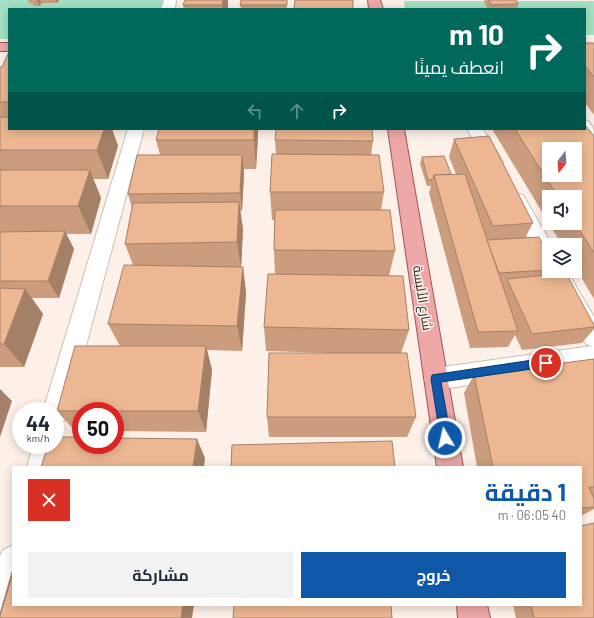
<!DOCTYPE html>
<html lang="ar">
<head>
<meta charset="utf-8">
<style>
  :root { --surface:#fff; --page:#f2f2f3; --text:#1f2937; --muted:#747a83; --accent:#0f58a7 }
  body { margin:0; font-family:Barlow,Cairo,sans-serif; background:var(--page); color:var(--text); direction:rtl; height:100vh; display:flex; flex-direction:column; font-size:15px; white-space:nowrap }
  * { box-sizing:border-box; margin:0 }
  p { font-size:13px; color:var(--muted) }
  .icon { flex:none; width:22px; height:22px; fill:none; stroke:currentColor; stroke-width:2; stroke-linecap:round; stroke-linejoin:round }
  .map { position:relative; flex:1; overflow:hidden; direction:ltr }
  .side { position:absolute; left:12px; top:466px; width:570px; height:140px; display:flex; flex-direction:column; background:var(--surface); border-radius:0px; box-shadow:0 2px 10px #0003; direction:rtl }
  .side>* { flex:none }
  .top-card { position:absolute; left:8px; top:8px; width:578px; height:122px; border-radius:0px; box-shadow:0 2px 10px #0003; direction:rtl; background:#00695c; color:#fff; overflow:hidden }
  .needle { width:26px; rotate:197deg }
  .fabs { position:absolute; left:542px; top:142px; display:grid; gap:8px }
  .fabs a { display:grid; place-items:center; width:40px; height:40px; border-radius:0px; background:var(--surface); box-shadow:0 2px 10px #0003; font-size:20px }
  .speed { position:absolute; left:12px; top:402px; display:flex; gap:8px; font-size:20px; font-weight:700; text-align:center }
  .speed>* { display:grid; place-content:center; width:52px; height:52px; border-radius:50%; background:var(--surface); box-shadow:0 2px 10px #0003; line-height:1 }
  .speed small { font-size:10px; font-weight:400 }
  .speed .limit { border:6px solid #d22; background:#fff; color:#111 }
  .pin { position:absolute; display:grid; place-items:center; width:34px; height:34px; color:#fff; margin:-17px; border:2px solid #fff; border-radius:50%; box-shadow:0 1px 4px #0007 }
  .me { position:absolute; width:44px; margin:-22px; rotate:351deg; stroke-linejoin:round; filter:drop-shadow(0 0 3px #0008) }
  .turn { display:flex; align-items:center; gap:14px; height:84px; padding:0 16px; font-size:18px }
  .turn .icon { width:52px; height:52px; stroke-width:2.5 }
  .turn b { display:block; font-size:28px; line-height:34px }
  .lanes { display:flex; align-items:center; height:38px; padding:0 16px; background:#0003; justify-content:center; gap:20px; direction:ltr }
  .lanes .off { opacity:.35 }
  .round { display:grid; place-items:center; flex:none; width:42px; height:42px; border-radius:0px; background:var(--page) }
  .headline { display:flex; align-items:center; justify-content:space-between; height:68px; padding:0 16px }
  h1 { font-size:24px; font-weight:700; line-height:30px; color:var(--accent) }
  .cta { display:flex; gap:8px; margin-top:auto; padding:8px 16px }
  .cta a { flex:1; height:46px; border-radius:0px; background:var(--accent); color:#fff; font-size:16px; font-weight:700; line-height:46px; text-align:center }
  .cta a+a { background:var(--page); color:var(--text) }
  .map>svg:first-child { display:block }
  .green { fill:#a4e1c4 }
  .lines { fill:none; stroke-linecap:round; stroke-linejoin:round }
  .minor-casing { stroke:#d1bdb0; stroke-width:2 }
  .major-casing { stroke:#a45452; stroke-width:2 }
  .minor { fill:#fff; fill-rule:evenodd }
  .major { fill:#eea7a7; fill-rule:evenodd }
  .wall { fill:#cb9d7e; fill-rule:evenodd }
  .shaded-wall { fill:#a58066 }
  .building { fill:#ecb792; stroke:#a58066; fill-rule:evenodd }
  .route { fill:#0f58a7; stroke:#0a396d }
  .labels { text-anchor:middle; stroke-width:3; stroke-linejoin:round; paint-order:stroke }
  .street-label { font-size:13px; fill:#2e2722; stroke:#fcf0e8 }
</style>
</head>
<body>
<div class="map">
<svg width="594" height="618" viewBox="0 0 594 618">
  <rect width="100%" height="100%" fill="#fcf0e8"/>
  <g class="green">
    <path d="M0,0H165L163,9H9V39H0Z"/>
    <path d="M404,1H594V35H585V9H405Z"/>
  </g>
  <g class="lines">
    <g class="minor-casing">
      <g id="minor">
        <path d="M164,0H176L175,9H161Z"/>
        <path d="M585,120C594,123 594,132 594,142L588,141L579,129H585Z"/>
        <path d="M128,129H144L68,413L64,421L55,425V411H43Z"/>
        <path d="M467,129H483L503,162L500,166L494,168L488,166Z"/>
        <path d="M516,193L523,195L552,245H549V271H567L594,317V366L436,390L428,387L424,379L428,371L436,368L592,346L586,344L546,271L548,266L542,264L507,200L509,195Z"/>
        <path d="M55,436L59,445L53,467H27L33,445H55Z"/>
        <path d="M13,545V605H16L11,617L0,618V556L3,550Z"/>
      </g>
    </g>
    <g class="major-casing">
      <g id="major">
        <path d="M368,0H380L383,9H369Z"/>
        <rect x="0" y="43" width="9" height="8"/>
        <path d="M388,129H404L463,467H437Z"/>
        <path d="M457,605H487L490,618H458Z"/>
      </g>
    </g>
    <use href="#minor" class="minor"/>
    <use href="#major" class="major"/>
  </g>
  <g class="wall">
    <path d="M28,0H59L57,3H41L40,6H34L33,4L29,3Z"/>
    <path d="M228,0V9H184L183,5Z"/>
    <path d="M287,0V9H241L240,5Z"/>
    <path d="M485,0H516L518,4L517,9H488L484,2Z"/>
    <path d="M585,43H594V115L585,103Z"/>
    <path d="M9,52V129H112L118,146L108,179H93L101,198L91,234H66L74,249L59,298H32L43,314L24,367H0V67H2Z"/>
    <path d="M492,129H585L594,136V299L575,267V245H562ZM549,197H575V223H549Z"/>
    <path d="M258,135L256,169H244V173L242,211H240L243,229L241,267H243L246,293L242,351L207,350L212,370L206,432L115,431V411H81V431H75L57,411L120,346L108,324L133,265L125,244L132,208L128,194L160,155L156,140Z"/>
    <path d="M454,139L533,223L525,238L549,257V271H554L552,274L594,327V329L582,343L522,350L515,335L508,347L470,348L429,193L431,186H427L420,164L422,157L451,174H456L449,157Z"/>
    <path d="M275,140L373,141L371,155L384,192L381,210L395,251L389,276L409,330L401,353L416,417L407,437H269L267,417L330,353L266,351L264,327L275,274L274,250L275,220H272L270,192L276,154Z"/>
    <path d="M594,359V497H593L594,499V509L581,516V467H477L464,393L474,375Z"/>
    <path d="M513,605H581L594,618H516Z"/>
  </g>
  <g class="shaded-wall">
    <path d="M37,0H40L41,3L40,6Z"/>
    <path d="M56,0H59L57,3Z"/>
    <path d="M223,0H228V9H223L222,5Z"/>
    <path d="M104,129H112L118,146L108,179L97,150Z"/>
    <path d="M254,129H258V135L256,169L254,140Z"/>
    <path d="M242,155L244,173L242,211L240,193Z"/>
    <path d="M90,170L101,198L91,234L78,206Z"/>
    <path d="M239,202L243,229L241,269L237,242Z"/>
    <path d="M65,231L74,249L59,298L48,281Z"/>
    <path d="M243,267L246,293L242,351L237,326Z"/>
    <path d="M25,289L43,314L24,367L4,344Z"/>
    <path d="M206,346L212,370L206,432L198,411Z"/>
    <path d="M0,389L12,401L0,437Z"/>
    <path d="M197,439L205,458L204,467H193Z"/>
    <path d="M183,605H194L192,618H181Z"/>
  </g>
  <g class="building">
    <path d="M185,0H223L222,5H183Z"/>
    <path d="M241,0H287V5H240Z"/>
    <path d="M295,0H353V9H294Z"/>
    <path d="M489,0H516L518,4L491,5Z"/>
    <path d="M585,43H594V77L585,66Z"/>
    <path d="M9,52V102H0V67H2Z"/>
    <path d="M0,117H9V129H104L97,150H0Z"/>
    <path d="M585,125L594,136V253L575,223V197H558L515,129H585ZM549,149H575V175H549Z"/>
    <path d="M159,129H254V140H156Z"/>
    <path d="M276,129H372L373,141L275,140Z"/>
    <path d="M489,136L533,223L493,226L454,139Z"/>
    <path d="M272,154L379,155L384,192H270Z"/>
    <path d="M137,155H242L240,193L128,194Z"/>
    <path d="M444,156L451,174L434,175L433,179L428,180L422,157Z"/>
    <path d="M0,170H90L78,206H0Z"/>
    <path d="M465,174L518,331L478,332L434,175Z"/>
    <path d="M239,202L237,242L125,244L133,203Z"/>
    <path d="M275,210H390L395,251L274,250Z"/>
    <path d="M65,231L48,281H0V232Z"/>
    <path d="M539,237L549,257V270L499,273L487,240Z"/>
    <path d="M124,265L243,267L237,326L108,324Z"/>
    <path d="M566,273L594,325V327L532,334L507,279Z"/>
    <path d="M268,274L403,276L409,330L264,327Z"/>
    <path d="M0,288L25,289L4,344H0Z"/>
    <path d="M75,346H206L198,411H57Z"/>
    <path d="M269,353H407L416,417H267Z"/>
    <path d="M594,359V487H589L594,499V507L581,508V467H493L474,375Z"/>
    <path d="M55,437H81V445H115V438L197,439L193,467H41L48,445H55Z"/>
    <path d="M392,441L395,467H231L232,445Z"/>
    <path d="M594,523V618H534L531,605H581V526Z"/>
    <path d="M12,572L13,573L0,616V614Z"/>
    <path d="M13,573V605H183L181,618H0V616Z"/>
    <path d="M234,605H391L392,618H233Z"/>
  </g>
  <path class="route" d="M546,358L550,360L551,363L550,366L546,367L441,382L451,438L449,441L445,443L441,441L431,379L432,375Z"/>
  <g class="labels">
    <g class="street-label">
      <text transform="translate(423 298) rotate(81)" y="5">شارع الألبسة</text>
    </g>
  </g>
</svg>
<div class="fabs">
<a><svg class="needle" viewBox="-14 -14 28 28"><path d="M0-13l5 13h-10z" fill="#e53935"/><path d="M0 13l5-13h-10z" fill="#747a83"/></svg></a>
<a><svg class="icon" aria-label="sound" viewBox="0 0 24 24"><path d="M4 9h4l5-4v14l-5-4H4zM17 9q2 3 0 6"/></svg></a>
<a><svg class="icon" aria-label="layers" viewBox="0 0 24 24"><path d="M12 4l9 5-9 5-9-5zM3 14l9 5 9-5"/></svg></a>
</div>
<div class="speed"><div>44<small>km/h</small></div><div class="limit">50</div></div>
<div class="pin" style="left:546px;top:363px;background:#d93025"><svg class="icon" aria-label="arrive" viewBox="0 0 24 24"><path d="M6 21V4h12l-3 4 3 4H6"/></svg></div>
<svg class="me" style="left:445px;top:438px" viewBox="-20 -20 40 40"><circle r="17" fill="#0f58a7" stroke="#fff" stroke-width="3"/><path d="M0-11L8 9 0 5-8 9z" fill="#fff"/></svg>
<div class="top-card">
<div class="turn"><svg class="icon" aria-label="right" viewBox="0 0 24 24"><path d="M7 20v-9h11M14 6l5 5-5 5"/></svg><div><b>10 m</b>انعطف يمينًا</div></div>
<div class="lanes"><svg class="icon off" aria-label="left" viewBox="0 0 24 24"><path d="M17 20v-9H6M10 6l-5 5 5 5"/></svg><svg class="icon off" aria-label="ahead" viewBox="0 0 24 24"><path d="M12 20V5M6 11l6-6 6 6"/></svg><svg class="icon" aria-label="right" viewBox="0 0 24 24"><path d="M7 20v-9h11M14 6l5 5-5 5"/></svg></div>
</div>
<section class="side">
<div class="headline"><div><h1>1 دقيقة</h1><p>40 m · 06:05</p></div><a class="round" style="background:#d93025;color:#fff"><svg class="icon" aria-label="close" viewBox="0 0 24 24"><path d="M6 6l12 12M18 6L6 18"/></svg></a></div>
<div class="cta"><a>خروج</a><a>مشاركة</a></div>
</section>
</div>
</body>
</html>
